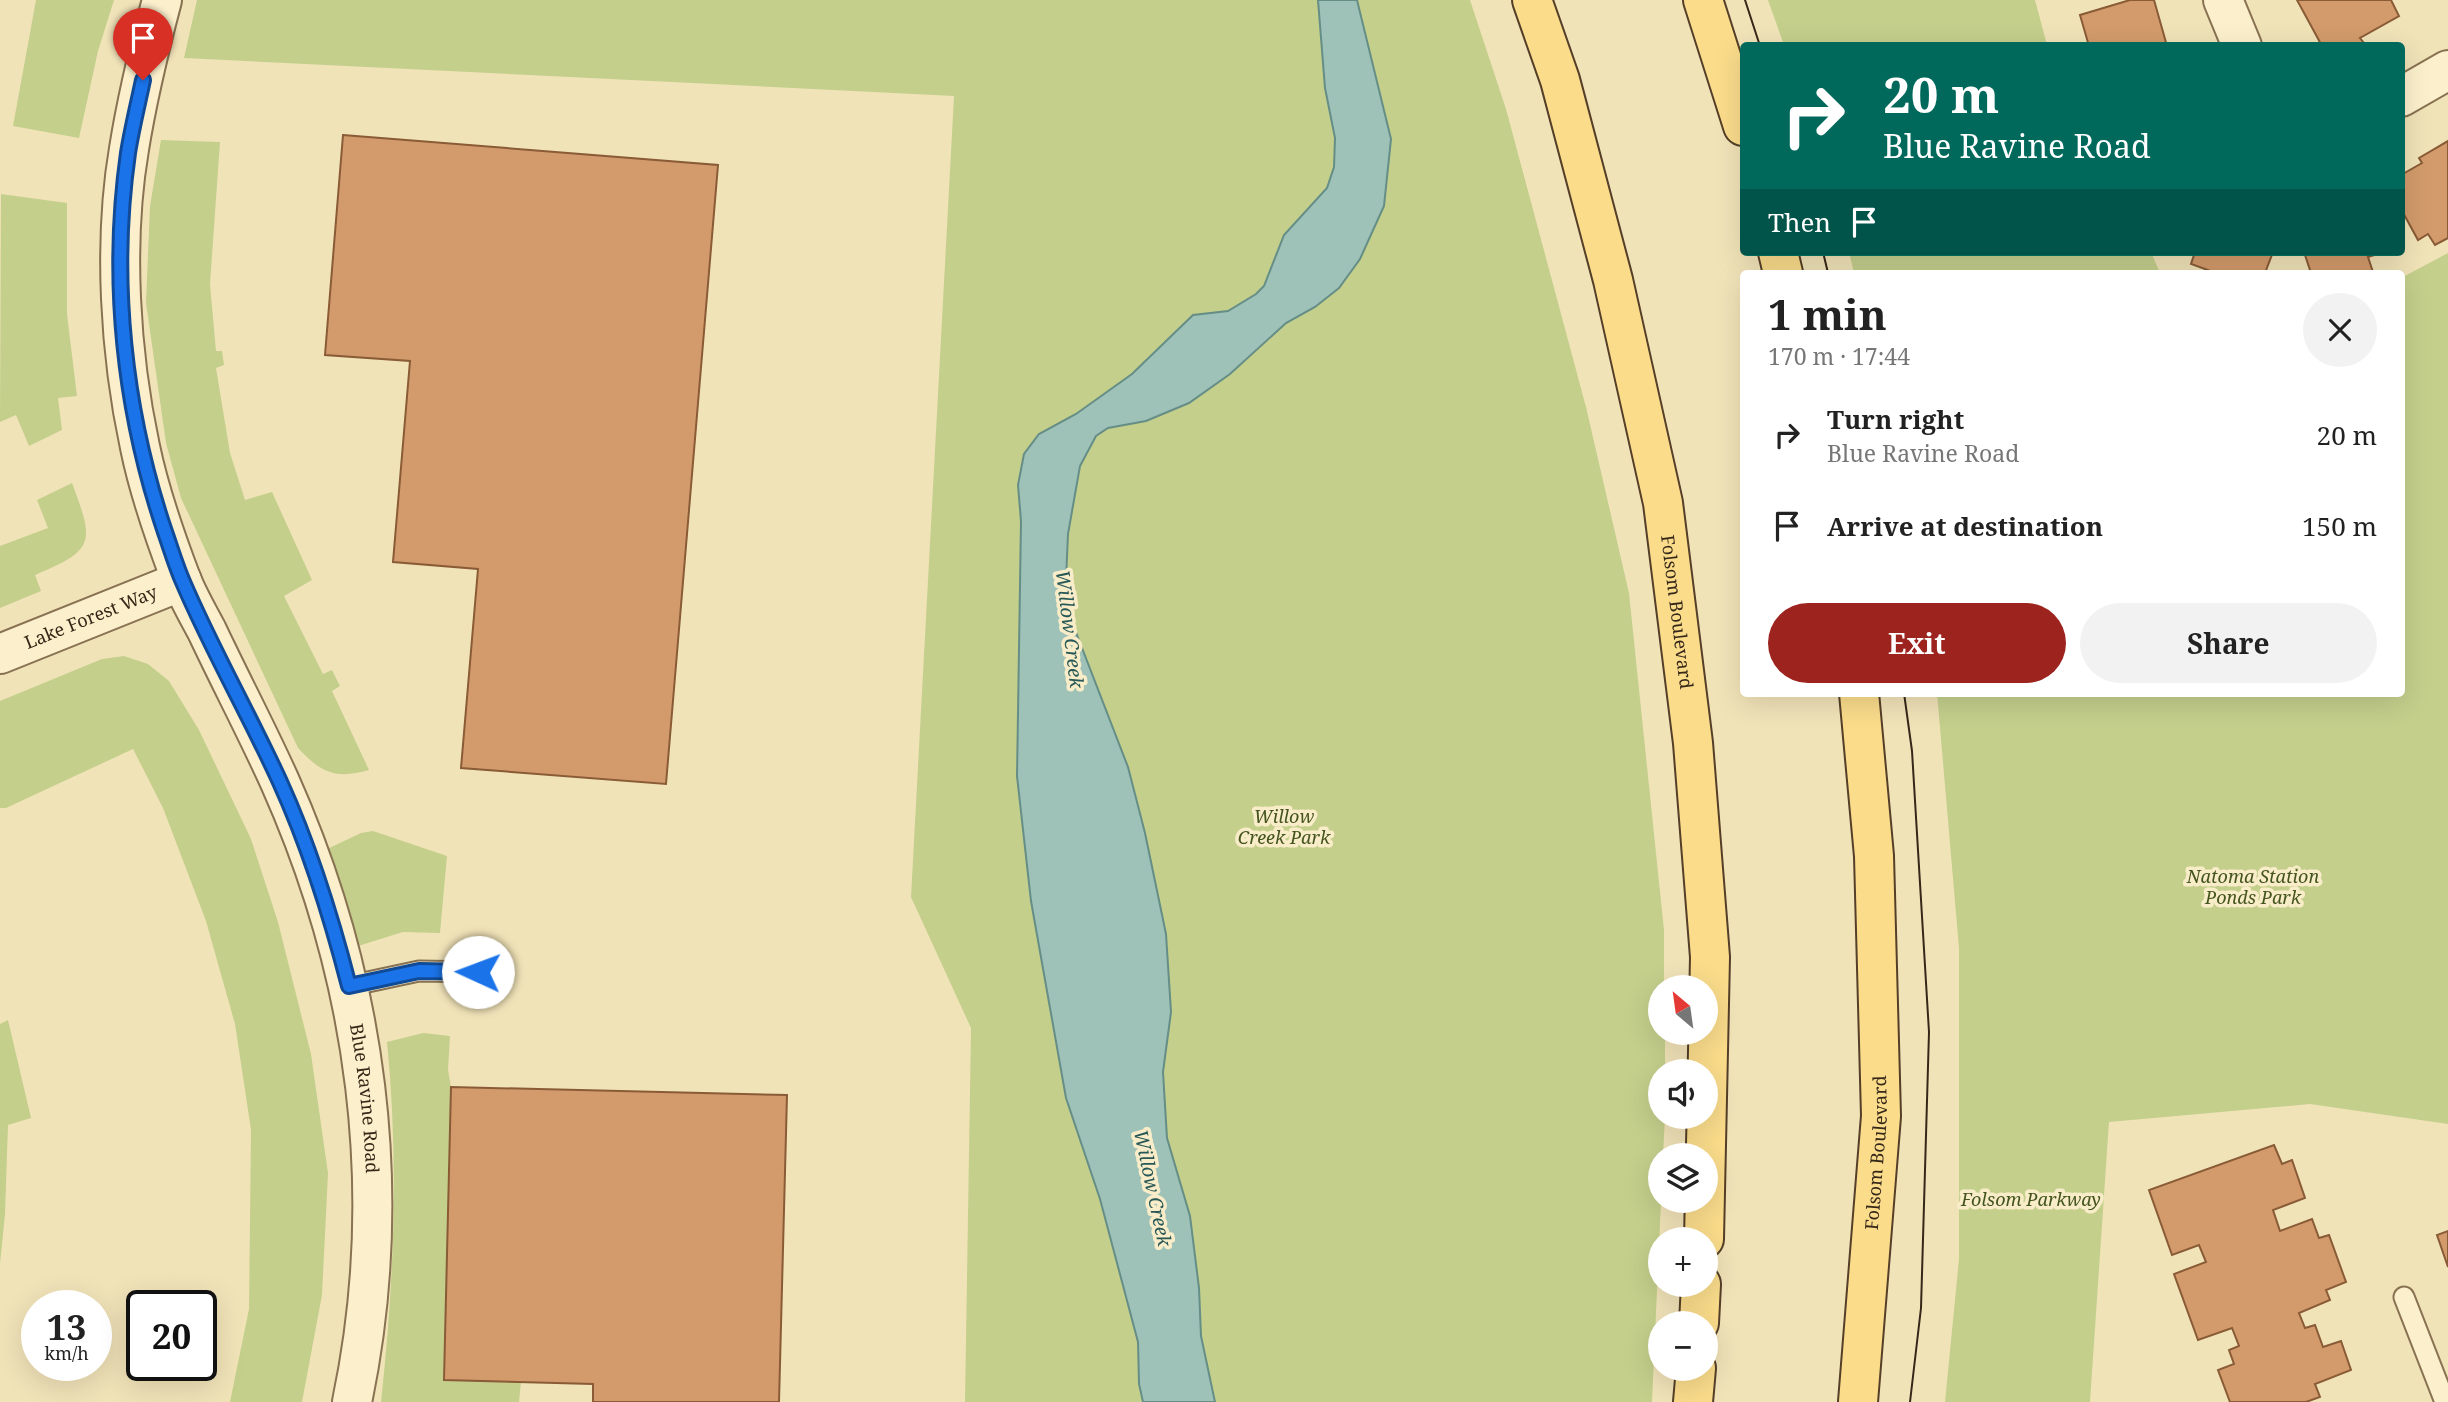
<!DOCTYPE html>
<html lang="en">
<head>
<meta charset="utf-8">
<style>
  :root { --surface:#fff; --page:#f2f2f2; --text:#222; --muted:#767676; --accent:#9c231e }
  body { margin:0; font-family:"Noto Serif",serif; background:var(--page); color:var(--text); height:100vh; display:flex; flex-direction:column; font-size:26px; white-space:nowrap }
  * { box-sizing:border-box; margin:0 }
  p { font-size:23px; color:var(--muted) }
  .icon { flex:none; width:38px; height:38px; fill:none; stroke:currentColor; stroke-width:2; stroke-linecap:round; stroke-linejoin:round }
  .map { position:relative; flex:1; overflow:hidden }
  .drawer { position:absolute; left:1740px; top:270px; width:665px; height:427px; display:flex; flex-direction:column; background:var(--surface); border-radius:7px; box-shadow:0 7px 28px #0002 }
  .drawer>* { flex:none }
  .top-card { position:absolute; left:1740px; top:42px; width:665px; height:214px; border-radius:7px; box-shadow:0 7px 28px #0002; background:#00695c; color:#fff; overflow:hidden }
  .needle { width:46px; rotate:331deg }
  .tools { position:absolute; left:1648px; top:975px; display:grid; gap:14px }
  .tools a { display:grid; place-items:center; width:70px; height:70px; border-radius:50%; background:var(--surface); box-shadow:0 7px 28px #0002; font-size:35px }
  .speed { position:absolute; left:21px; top:1290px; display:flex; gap:14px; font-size:35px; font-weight:700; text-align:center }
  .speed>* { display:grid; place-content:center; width:91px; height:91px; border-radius:50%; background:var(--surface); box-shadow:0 7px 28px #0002; line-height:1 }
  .speed small { font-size:18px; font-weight:400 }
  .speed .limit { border:4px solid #111; border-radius:10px; background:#fff; color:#111 }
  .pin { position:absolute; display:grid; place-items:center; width:60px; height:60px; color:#fff; margin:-72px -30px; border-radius:50% 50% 50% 0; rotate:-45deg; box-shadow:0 0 7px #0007 }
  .pin .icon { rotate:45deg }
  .me { position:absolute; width:77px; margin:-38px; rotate:272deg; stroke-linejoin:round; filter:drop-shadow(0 0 5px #0008) }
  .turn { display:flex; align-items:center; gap:24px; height:147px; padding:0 28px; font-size:32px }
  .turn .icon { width:91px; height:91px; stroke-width:2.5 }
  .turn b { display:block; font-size:49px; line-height:60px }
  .then { display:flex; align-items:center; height:66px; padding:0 28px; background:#0003; gap:14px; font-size:26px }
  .round { display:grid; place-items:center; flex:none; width:74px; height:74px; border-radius:37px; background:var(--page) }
  .overview { display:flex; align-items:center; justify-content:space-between; height:119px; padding:0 28px }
  h1 { font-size:42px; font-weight:700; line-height:52px }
  .primary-button { display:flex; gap:14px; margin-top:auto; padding:14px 28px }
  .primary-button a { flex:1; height:80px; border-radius:42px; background:var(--accent); color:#fff; font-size:28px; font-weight:700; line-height:80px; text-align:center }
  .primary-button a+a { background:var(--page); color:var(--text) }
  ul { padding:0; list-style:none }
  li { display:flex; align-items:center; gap:21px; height:91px; padding:0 28px }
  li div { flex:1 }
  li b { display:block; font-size:26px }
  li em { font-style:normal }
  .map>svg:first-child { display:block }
  .green { fill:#c4cf8c }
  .water { fill:#9ec1b8; stroke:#658e86; stroke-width:2 }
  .building { fill:#d39b6b; stroke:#895b36; stroke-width:2 }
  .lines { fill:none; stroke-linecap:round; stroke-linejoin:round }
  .service-casing { stroke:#887252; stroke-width:23 }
  .minor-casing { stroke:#887252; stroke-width:42 }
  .tertiary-casing { stroke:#887252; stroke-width:42 }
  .primary-casing { stroke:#553f28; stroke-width:42 }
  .service { stroke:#fcf0cc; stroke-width:19 }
  .minor { stroke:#fcf0cc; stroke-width:38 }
  .tertiary { stroke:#fcf0cc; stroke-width:38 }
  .primary { stroke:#fadc8b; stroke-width:38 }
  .tram { stroke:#362819; stroke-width:2 }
  .route-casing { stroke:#114b97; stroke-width:18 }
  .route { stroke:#1a73e8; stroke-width:12 }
  .labels { text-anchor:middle; stroke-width:7; stroke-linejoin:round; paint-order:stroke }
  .street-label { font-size:18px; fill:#362819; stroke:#f8edc8 }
  .park-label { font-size:18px; font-style:italic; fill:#44541e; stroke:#f8edc8 }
  .water-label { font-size:19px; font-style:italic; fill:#275756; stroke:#f8edc8 }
</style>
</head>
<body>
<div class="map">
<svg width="2448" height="1402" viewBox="0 0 2448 1402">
  <rect width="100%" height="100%" fill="#f1e3b8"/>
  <g class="green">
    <path d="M36,0H114L98,51L79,138L13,126Z"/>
    <path d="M197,0H1470L1506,109L1586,407L1629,593L1664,930V987H1661V1032L1665,1033V1071H1661V1116L1665,1117L1663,1155H1661V1201L1652,1402H965L971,1028L911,897L954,96L184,58Z"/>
    <path d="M1768,0H2035L2047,45H1784Z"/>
    <path d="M161,140L220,142L210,284L216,351H222L224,365L216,368L230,453L245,500L272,492L312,580L284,596L323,674L332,670L340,686L332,691L369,770C337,779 322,774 298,748L181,498L166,443L146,303L150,206Z"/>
    <path d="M1,194L67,203V314L77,396L58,398L62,430L29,446L16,415L0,422Z"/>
    <path d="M1849,252H2151L2160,273H1854Z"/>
    <path d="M2448,253V1124L2310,1104L2109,1122L2090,1402H1945L1959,1259V948L1937,693H2401V278Z"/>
    <path d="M72,483C94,542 96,550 35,575L41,591L0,608V546L48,528L37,500Z"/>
    <path d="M124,656L148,664L169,681L199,730L251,839L278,922L311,1054L328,1173L322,1295L302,1402H230L249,1309L251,1130L235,1024L206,921L163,808L133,749L6,808H0V701L102,659Z"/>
    <path d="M373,831L447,856L440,933L403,932L358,946L325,850L361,833Z"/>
    <path d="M8,1020L31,1118L8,1125L5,1214L0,1264V1024Z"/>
    <path d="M423,1033L450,1036L448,1070L451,1087L444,1380L521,1382L519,1402H381C394,1283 399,1162 387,1042Z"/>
  </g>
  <path class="water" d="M1318,0H1357L1391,139L1384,206L1360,259L1339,288L1315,307L1286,323L1230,374L1189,403L1146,421L1108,428L1096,436L1080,466L1068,534L1066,580L1072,622L1128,767L1145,833L1166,934L1171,1012L1163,1072L1167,1138L1190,1216L1199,1288L1201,1336L1215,1402H1143L1139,1384L1138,1342L1100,1199L1066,1098L1031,901L1017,776L1021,521L1018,485L1024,454L1039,434L1076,414L1132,374L1193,315L1228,311L1256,294L1264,286L1284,235L1327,188L1334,167L1335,138L1325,88Z"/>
  <g class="building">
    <path d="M2130,0H2154L2167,46H2089L2080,15Z"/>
    <path d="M2297,0H2391L2399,16L2360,38L2364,43L2360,46H2322Z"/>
    <path d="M343,135L718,165L666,784L461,768L478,569L393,562L410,361L325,355Z"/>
    <path d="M2448,141V238L2435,245L2428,234L2418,240L2401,209V175L2422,163L2419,158Z"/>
    <path d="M2195,252H2273L2265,273H2216L2191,264Z"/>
    <path d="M2304,252H2384L2368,257L2373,272L2370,273H2311Z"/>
    <path d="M451,1087L787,1095L779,1402H593V1384L444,1380Z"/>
    <path d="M2274,1145L2282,1164L2292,1160L2305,1198L2273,1210L2280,1231L2312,1219L2319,1238L2329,1235L2346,1282L2326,1290L2330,1300L2299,1313L2305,1328L2315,1325L2323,1347L2341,1341L2351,1370L2315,1384L2320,1397L2306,1402H2230L2218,1370L2234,1364L2229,1350L2239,1346L2232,1328L2198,1340L2174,1274L2206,1262L2199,1245L2172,1255L2149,1190Z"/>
    <path d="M2448,1231V1267L2437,1235Z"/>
  </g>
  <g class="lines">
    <g class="service-casing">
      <g id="service">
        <path d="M349,986L419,971L478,972"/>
        <path d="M2404,1297L2445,1402"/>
      </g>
    </g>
    <g class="minor-casing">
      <g id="minor">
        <path d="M2223,0L2242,46"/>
        <path d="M2401,97L2448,70"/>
        <path id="s1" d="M0,654L182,581"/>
      </g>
    </g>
    <g class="tertiary-casing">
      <g id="tertiary">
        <path id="s2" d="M162,0C149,49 137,99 129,149C113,243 120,354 140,447C149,491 165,537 181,579C188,597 198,614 207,631C231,682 257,731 280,782C367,977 396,1192 352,1402"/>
      </g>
    </g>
    <g class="primary-casing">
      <g id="primary">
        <path id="s3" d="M1532,0L1560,80L1613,280L1663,503L1693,743L1710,957L1704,1239"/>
        <path d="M1703,0L1743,126"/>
        <path d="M1778,252L1783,273"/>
        <path d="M1699,1323L1701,1284"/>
        <path d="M1693,1402L1696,1368"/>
        <path id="s4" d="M1858,1402L1881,1116L1874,856L1859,693"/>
      </g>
    </g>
    <use href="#service" class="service"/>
    <use href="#minor" class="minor"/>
    <use href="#tertiary" class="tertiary"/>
    <use href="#primary" class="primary"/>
    <g class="tram">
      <path d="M1745,0L1760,46"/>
      <path d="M1823,252L1828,273"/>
      <path d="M1904,693L1912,751L1929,1032L1921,1308L1910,1402"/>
    </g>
  </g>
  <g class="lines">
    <g class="route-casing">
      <path id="route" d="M143,80C138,104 132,128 128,153C110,280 124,411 165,532C171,549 176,566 183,582C212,650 249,714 280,782C310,848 331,916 349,986L419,971L478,972"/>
    </g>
    <use href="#route" class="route"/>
  </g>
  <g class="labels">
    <g class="street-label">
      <text dy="6" stroke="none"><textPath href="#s3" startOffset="630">Folsom Boulevard</textPath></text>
      <text dy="6" stroke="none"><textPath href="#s1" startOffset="98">Lake Forest Way</textPath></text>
      <text dy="6" stroke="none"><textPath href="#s2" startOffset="1146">Blue Ravine Road</textPath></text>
      <text dy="6" stroke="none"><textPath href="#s4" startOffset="250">Folsom Boulevard</textPath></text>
    </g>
    <g class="park-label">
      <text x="1284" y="823">Willow<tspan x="1284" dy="21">Creek Park</tspan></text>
      <text x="2253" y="883">Natoma Station<tspan x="2253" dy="21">Ponds Park</tspan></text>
      <text x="2031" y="1206">Folsom Parkway</text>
    </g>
    <g class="water-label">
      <text transform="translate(1070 629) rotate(83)" y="7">Willow Creek</text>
      <text transform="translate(1153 1188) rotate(78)" y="7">Willow Creek</text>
    </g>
  </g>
</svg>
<div class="tools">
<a><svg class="needle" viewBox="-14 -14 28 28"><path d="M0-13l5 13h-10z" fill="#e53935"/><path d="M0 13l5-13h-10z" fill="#767676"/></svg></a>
<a><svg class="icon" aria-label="sound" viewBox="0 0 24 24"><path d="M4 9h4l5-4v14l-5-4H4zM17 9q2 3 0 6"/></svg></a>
<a><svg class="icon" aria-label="layers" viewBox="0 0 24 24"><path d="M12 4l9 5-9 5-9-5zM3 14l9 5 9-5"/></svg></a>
<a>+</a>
<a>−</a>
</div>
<div class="speed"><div>13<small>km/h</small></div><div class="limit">20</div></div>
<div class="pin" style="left:143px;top:80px;background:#d93025"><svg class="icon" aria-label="arrive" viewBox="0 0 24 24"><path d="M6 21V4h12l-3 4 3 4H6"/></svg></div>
<svg class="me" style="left:478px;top:972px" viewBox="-20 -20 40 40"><circle r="19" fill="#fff"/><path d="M0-13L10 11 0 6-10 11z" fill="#1a73e8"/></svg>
<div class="top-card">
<div class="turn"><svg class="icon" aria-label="right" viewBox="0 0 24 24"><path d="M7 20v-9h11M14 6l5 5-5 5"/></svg><div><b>20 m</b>Blue Ravine Road</div></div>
<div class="then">Then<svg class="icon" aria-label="arrive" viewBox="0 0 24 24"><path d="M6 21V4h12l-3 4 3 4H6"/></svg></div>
</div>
<section class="drawer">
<div class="overview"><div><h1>1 min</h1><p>170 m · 17:44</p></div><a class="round"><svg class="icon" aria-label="close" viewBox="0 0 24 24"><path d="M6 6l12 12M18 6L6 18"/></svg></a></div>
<ul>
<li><svg class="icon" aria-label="right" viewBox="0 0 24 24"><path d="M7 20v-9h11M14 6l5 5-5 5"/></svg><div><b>Turn right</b><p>Blue Ravine Road</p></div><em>20 m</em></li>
<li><svg class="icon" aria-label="arrive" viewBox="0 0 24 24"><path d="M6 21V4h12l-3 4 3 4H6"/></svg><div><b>Arrive at destination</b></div><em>150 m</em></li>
</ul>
<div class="primary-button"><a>Exit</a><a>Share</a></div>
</section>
</div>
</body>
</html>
